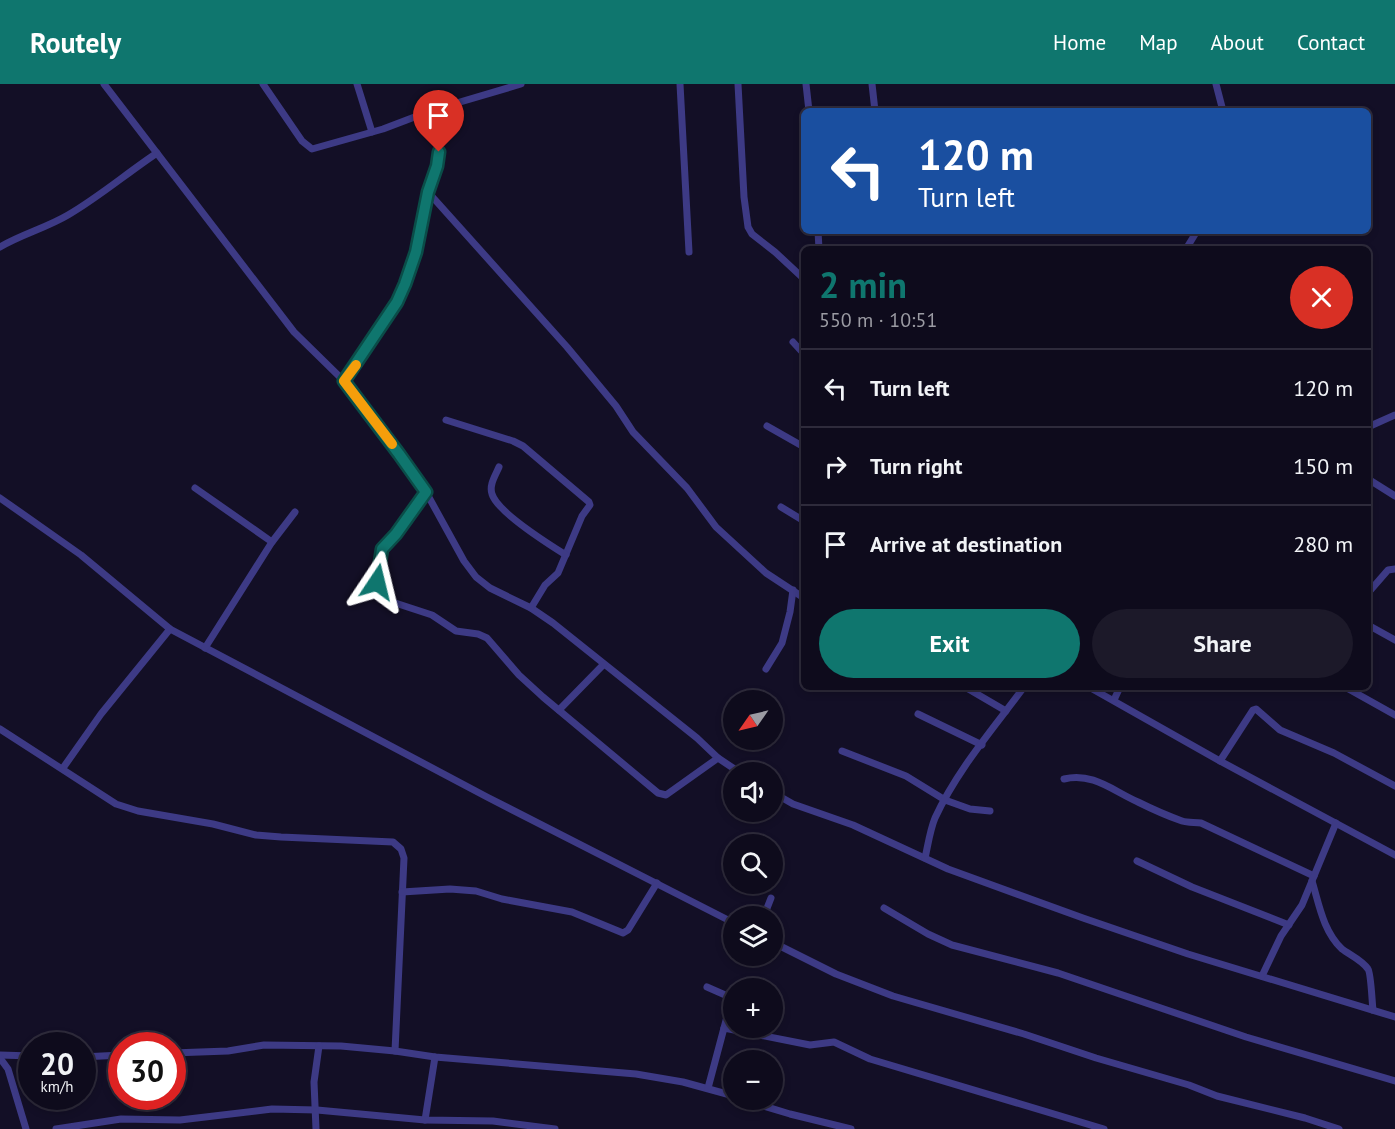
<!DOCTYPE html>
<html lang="en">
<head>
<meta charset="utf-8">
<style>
  :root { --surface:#0e0b1c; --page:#1c1929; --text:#f1f3f6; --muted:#9b9ba3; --line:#2e2b3b; --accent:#0f766e }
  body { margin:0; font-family:"PT Sans",sans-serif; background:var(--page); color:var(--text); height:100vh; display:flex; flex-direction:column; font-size:22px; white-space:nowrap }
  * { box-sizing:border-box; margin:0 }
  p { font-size:20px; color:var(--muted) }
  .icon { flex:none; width:33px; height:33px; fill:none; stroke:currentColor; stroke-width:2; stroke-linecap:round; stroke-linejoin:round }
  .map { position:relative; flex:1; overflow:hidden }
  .panel { position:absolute; left:801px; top:162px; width:570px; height:444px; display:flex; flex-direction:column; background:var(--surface); border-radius:9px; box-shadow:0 3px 9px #0003,0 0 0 2px var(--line) }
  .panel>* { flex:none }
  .banner { position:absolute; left:801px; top:24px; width:570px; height:126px; border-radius:9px; box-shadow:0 3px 9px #0003,0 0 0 2px var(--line); background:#1a4fa0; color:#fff; overflow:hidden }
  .needle { width:39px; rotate:236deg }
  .tools { position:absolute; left:723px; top:606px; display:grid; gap:12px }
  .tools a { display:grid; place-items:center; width:60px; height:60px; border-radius:50%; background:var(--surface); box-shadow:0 3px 9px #0003,0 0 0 2px var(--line); font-size:30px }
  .speed { position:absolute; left:18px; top:948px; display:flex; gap:12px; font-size:30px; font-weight:700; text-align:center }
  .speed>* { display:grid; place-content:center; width:78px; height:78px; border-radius:50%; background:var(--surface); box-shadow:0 3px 9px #0003,0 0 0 2px var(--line); line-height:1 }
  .speed small { font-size:15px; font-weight:400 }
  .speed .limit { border:9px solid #d22; background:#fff; color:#111 }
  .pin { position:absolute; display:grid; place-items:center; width:51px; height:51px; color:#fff; margin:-62px -26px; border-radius:50% 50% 50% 0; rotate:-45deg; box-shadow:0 0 6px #0007 }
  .pin .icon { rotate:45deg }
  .me { position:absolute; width:66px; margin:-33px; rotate:10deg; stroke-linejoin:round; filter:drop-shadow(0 0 4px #0008) }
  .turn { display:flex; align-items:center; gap:21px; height:126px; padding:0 18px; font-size:27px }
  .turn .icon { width:78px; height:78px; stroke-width:2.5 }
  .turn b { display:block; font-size:42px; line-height:51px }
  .round { display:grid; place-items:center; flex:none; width:63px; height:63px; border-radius:32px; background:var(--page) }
  .head { display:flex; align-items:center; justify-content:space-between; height:102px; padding:0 18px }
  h1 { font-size:36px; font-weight:600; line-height:45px; color:var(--accent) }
  .cta { display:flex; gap:12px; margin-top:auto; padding:12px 18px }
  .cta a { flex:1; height:69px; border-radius:36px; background:var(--accent); color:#fff; font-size:24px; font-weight:600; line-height:69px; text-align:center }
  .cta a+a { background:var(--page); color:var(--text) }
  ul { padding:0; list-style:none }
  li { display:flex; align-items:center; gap:18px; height:78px; padding:0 18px; border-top:2px solid var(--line) }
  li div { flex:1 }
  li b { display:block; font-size:22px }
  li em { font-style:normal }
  header { display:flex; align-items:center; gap:36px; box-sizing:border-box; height:84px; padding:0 30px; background:var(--accent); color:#fff }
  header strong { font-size:28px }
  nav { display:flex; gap:33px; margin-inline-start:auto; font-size:21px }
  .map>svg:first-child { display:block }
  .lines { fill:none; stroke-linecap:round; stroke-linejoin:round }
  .street { stroke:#3d3a85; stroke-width:7 }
  .route-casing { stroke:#0a4d48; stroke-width:15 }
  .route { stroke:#0f766e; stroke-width:10 }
  .slow { stroke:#f59e0b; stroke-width:10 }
</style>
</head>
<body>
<header>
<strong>Routely</strong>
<nav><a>Home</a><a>Map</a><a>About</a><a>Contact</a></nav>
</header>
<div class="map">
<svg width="1395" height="1045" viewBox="0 0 1395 1045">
  <rect width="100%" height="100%" fill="#130f26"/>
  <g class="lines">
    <g class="street">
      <path d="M104,0L294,248L344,297L399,370L426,408L464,477L476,493L490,504L531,524L553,539L697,654L718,674L739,688"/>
      <path d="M263,0L302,57L312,65L383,45L433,26L521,0"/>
      <path d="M357,0L372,48"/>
      <path d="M680,0L689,168"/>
      <path d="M738,0L744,113L748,143L752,150L775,168L804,195"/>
      <path d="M806,0L809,27"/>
      <path d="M872,0L875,27"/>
      <path d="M1216,0L1223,27"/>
      <path d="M433,26C440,62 441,74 428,108L567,263L616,322L633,348L687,404L716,443L766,489L804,514"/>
      <path d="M818,147L819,165"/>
      <path d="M0,163C22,150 46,144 68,131C99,113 127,89 157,69"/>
      <path d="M1186,165L1197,147"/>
      <path d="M793,258L804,270"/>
      <path d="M344,297L397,218L405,200L416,168L428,108"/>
      <path d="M446,336L513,357L523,362L589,418L590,421L582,432L558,489L545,501L531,524"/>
      <path d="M767,342L804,363"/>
      <path d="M1368,343L1395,331"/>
      <path d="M499,383C495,392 489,401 492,410C497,428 550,461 566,471"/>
      <path d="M1368,395L1395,412"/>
      <path d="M195,404L272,458"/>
      <path d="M426,408L400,445L383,465L377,491L378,509L380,514L432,531L456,547L478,550L487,554L519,591L543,613L658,709L666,711L718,674"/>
      <path d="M0,414L81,471L170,545L487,713L734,839"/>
      <path d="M781,423L804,437"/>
      <path d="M1368,509L1388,486L1395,485"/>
      <path d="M1368,541L1395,556"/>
      <path d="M205,564L272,458L295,428"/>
      <path d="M766,585L782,559L790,528L793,506"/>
      <path d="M965,603L1006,627"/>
      <path d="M1089,603L1220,677L1395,771"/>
      <path d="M1345,603L1395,631"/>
      <path d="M1114,616L1120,603"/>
      <path d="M559,626L603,581"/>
      <path d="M918,630L982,661"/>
      <path d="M0,645L116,720L138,727L213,740L256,751L281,753L393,758L401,765L404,774L395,967"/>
      <path d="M842,667L906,692L945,716L970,725L990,727"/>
      <path d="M1220,677L1253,626L1256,625L1280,646L1334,669L1395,702"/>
      <path d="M63,684L101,630L170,545"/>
      <path d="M1064,695C1093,688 1113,707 1138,718C1152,725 1168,732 1182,737C1188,739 1195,738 1201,739L1314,792"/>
      <path d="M772,708L793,720L853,741L948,785L1083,834L1188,870L1395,933"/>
      <path d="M925,774C928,761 930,746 935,734C957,686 993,645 1024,603"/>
      <path d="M1137,777L1192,803L1289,841"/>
      <path d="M1312,797C1319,820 1323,847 1342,865C1350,871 1362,876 1368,885C1371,889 1372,918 1373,926"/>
      <path d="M402,808L450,805L476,807L502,815L572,828L623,849L628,846L657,799"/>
      <path d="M884,824L928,850L952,861L1058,889L1246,953L1395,997"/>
      <path d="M764,832L771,814"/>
      <path d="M772,858L836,890L893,912L1024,950L1096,974L1189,1001L1217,1012L1305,1034L1339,1045"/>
      <path d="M1262,892L1281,852L1302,821L1336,739"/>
      <path d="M707,903L732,914L724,944"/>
      <path d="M172,969L228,967L264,961L341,962L395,967L435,973L636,990L683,998L734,1012"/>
      <path d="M0,971L32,972"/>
      <path d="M82,973L122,971"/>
      <path d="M0,974L8,985L26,1045"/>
      <path d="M708,1004L724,944L810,961L834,958L870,975L1104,1045"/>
      <path d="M744,1016L790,1030L851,1045"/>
      <path d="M425,1036L435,973"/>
      <path d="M56,1045L121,1035L180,1036L272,1025L317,1026L425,1036L493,1037L555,1045"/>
      <path d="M316,1045L314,998L319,962"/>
    </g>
  </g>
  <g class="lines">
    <g class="route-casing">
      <path id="route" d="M377,498L382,465L396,450L426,408L399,370L344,297L397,218L405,200L416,168L428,108L437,82L439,68"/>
    </g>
    <use href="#route" class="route"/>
    <path class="slow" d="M356,281L344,297L392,360"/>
  </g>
</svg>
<div class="tools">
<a><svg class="needle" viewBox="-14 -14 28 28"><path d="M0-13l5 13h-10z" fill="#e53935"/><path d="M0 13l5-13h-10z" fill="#9b9ba3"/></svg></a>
<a><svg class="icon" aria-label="sound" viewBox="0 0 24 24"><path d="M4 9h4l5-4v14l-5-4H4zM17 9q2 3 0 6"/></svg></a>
<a><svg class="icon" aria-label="search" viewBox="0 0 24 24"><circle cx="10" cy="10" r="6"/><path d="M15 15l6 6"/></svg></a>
<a><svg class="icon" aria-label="layers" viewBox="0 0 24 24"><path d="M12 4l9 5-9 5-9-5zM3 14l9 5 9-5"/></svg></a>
<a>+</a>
<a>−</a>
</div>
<div class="speed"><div>20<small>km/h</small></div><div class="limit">30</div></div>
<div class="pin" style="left:439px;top:68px;background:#d93025"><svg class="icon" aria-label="arrive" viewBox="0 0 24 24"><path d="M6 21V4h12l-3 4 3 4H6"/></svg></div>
<svg class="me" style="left:377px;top:498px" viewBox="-20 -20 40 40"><path d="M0-17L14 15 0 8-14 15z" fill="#0f766e" stroke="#fff" stroke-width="4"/></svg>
<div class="banner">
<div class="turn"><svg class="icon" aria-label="left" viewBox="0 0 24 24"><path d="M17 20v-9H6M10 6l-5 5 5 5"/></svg><div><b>120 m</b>Turn left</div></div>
</div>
<section class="panel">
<div class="head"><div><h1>2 min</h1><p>550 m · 10:51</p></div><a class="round" style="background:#d93025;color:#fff"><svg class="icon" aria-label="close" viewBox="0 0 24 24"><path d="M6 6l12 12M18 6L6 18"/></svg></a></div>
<ul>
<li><svg class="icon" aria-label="left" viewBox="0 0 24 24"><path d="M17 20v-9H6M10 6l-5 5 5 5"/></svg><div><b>Turn left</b></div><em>120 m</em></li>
<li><svg class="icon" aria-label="right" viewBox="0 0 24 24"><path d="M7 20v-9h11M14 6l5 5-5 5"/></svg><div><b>Turn right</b></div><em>150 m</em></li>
<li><svg class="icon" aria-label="arrive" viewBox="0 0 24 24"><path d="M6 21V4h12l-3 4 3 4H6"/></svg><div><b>Arrive at destination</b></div><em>280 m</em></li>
</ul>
<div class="cta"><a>Exit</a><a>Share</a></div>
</section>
</div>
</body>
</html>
